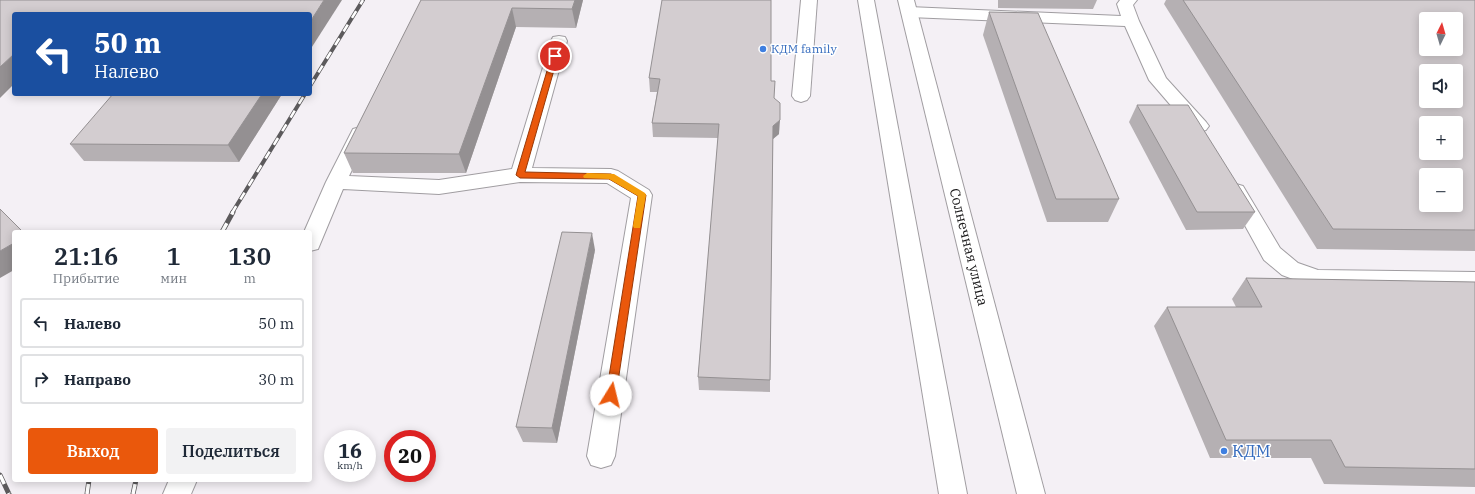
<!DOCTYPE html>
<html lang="ru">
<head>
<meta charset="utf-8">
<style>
  :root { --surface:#fff; --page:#f2f2f3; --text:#1f2937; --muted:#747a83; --line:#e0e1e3; --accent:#ea580c }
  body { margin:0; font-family:"IBM Plex Serif",serif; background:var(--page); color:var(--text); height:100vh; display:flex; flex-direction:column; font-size:15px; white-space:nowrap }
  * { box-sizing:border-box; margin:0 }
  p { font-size:13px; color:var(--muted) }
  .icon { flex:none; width:22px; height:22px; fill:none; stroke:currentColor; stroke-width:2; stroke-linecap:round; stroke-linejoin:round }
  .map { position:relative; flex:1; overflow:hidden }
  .drawer { position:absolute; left:12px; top:230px; width:300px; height:252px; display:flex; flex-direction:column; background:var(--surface); border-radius:4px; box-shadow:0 2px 10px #0003 }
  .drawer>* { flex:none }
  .guide { position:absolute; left:12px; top:12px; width:300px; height:84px; border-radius:4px; box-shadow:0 2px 10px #0003; background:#1a4fa0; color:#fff; overflow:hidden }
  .needle { width:26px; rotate:5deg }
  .buttons { position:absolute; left:1419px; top:12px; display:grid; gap:8px }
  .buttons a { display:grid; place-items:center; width:44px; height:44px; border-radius:4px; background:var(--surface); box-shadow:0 2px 10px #0003; font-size:20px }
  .speed { position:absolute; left:324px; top:430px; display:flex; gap:8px; font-size:20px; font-weight:700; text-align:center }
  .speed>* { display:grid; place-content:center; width:52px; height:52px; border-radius:50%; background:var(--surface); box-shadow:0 2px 10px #0003; line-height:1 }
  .speed small { font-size:10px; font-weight:400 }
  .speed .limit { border:6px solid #d22; background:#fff; color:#111 }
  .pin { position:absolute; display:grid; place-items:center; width:34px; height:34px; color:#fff; margin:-17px; border:2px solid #fff; border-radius:50%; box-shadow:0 1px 4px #0007 }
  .me { position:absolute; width:44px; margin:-22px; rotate:9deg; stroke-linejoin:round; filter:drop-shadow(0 0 3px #0008) }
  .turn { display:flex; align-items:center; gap:14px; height:84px; padding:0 16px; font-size:18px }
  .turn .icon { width:52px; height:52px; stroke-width:2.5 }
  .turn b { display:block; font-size:28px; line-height:34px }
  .eta { display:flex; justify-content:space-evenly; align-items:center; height:68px; text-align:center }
  .eta b { font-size:24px; font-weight:600; line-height:28px }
  .button { display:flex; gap:8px; margin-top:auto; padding:8px 16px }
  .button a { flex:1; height:46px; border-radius:4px; background:var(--accent); color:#fff; font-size:16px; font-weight:600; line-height:46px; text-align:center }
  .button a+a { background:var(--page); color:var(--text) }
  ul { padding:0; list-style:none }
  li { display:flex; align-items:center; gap:12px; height:50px; margin:0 8px 6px; padding:0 8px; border:2px solid var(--line); border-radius:4px }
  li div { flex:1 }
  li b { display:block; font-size:15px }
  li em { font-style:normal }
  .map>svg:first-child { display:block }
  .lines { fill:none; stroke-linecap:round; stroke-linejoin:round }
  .minor-casing { stroke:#a09da1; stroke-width:2 }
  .major-casing { stroke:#a09da1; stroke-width:2 }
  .minor { fill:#fff; fill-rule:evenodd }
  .major { fill:#fff; fill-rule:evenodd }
  .rail-far1-casing { stroke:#5c5a5c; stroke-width:4 }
  .rail-casing { stroke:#5c5a5c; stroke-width:5 }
  .rail-far1 { stroke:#fff; stroke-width:2.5; stroke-dasharray:8; stroke-linecap:butt }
  .rail { stroke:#fff; stroke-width:3.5; stroke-dasharray:10; stroke-linecap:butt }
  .wall { fill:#b5b0b3 }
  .shaded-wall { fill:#949092 }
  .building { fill:#d3cdd0; stroke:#949092; fill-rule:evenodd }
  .route { fill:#ea580c; stroke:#983908 }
  .slow { fill:#f59e0b }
  .shop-dot { fill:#3f7fe0; stroke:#fff; stroke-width:1.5 }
  .labels { text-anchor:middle; stroke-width:3; stroke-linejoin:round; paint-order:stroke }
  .far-shop-label { font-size:12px; fill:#366cbe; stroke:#fff; text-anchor:start }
  .street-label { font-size:14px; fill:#191819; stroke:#fff }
  .near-shop-label { font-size:17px; fill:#366cbe; stroke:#fff; text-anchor:start }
</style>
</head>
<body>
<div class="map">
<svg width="1475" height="494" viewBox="0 0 1475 494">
  <rect width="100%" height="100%" fill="#f4f0f5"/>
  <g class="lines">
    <g class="minor-casing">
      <g id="minor">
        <path d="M801,0H817L810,96L807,100L801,102L795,100L792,96Z"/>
        <path d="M1120,0H1137L1133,5L1139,21L1166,78L1206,122L1209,126L1206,130L1199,132L1192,130L1149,80L1125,26L909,17L903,15L901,12L903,9L909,7L1121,16L1117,4Z"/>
        <path d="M559,36L565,37L567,41L532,168L611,169L618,171L649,190L652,195L615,456L611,465L601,468L591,465L587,456L631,198L607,183L520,182L439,194L343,189L318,249L310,251V232H304L326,182L353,129L360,127L367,129L370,133L349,176L439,180L512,169L551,41L553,37Z"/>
        <path d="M1236,184L1243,186L1280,248L1298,263L1318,270L1475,272V290L1317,288L1282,275L1264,260L1226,191L1229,186Z"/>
        <path d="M169,480H197L191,494H163Z"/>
      </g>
    </g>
    <g class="major-casing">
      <g id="major">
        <path d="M858,0H874L967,494H939Z"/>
        <path d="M898,0H914L1045,494H1017Z"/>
      </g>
    </g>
    <use href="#minor" class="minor"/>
    <use href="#major" class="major"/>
    <g class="rail-far1-casing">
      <g id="rail-far1">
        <path d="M310,86L363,0"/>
        <path d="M232,213L305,94"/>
      </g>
    </g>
    <g class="rail-casing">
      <g id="rail">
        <path d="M222,232L233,212"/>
        <path d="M0,475L9,494"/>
        <path d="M87,494L89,480"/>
        <path d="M133,494L136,480"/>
      </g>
    </g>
    <use href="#rail-far1" class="rail-far1"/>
    <use href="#rail" class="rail"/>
  </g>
  <g class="wall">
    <path d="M421,0H583L576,28L516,27L466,173H353L344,153Z"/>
    <path d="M998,0H1097L1093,9L998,8Z"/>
    <path d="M1166,0H1475V251L1317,249L1164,4Z"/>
    <path d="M989,12L1119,199L1108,222H1047L983,35Z"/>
    <path d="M649,78L771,81L779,134L773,139L770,380V392L699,390L698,377L718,138L653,137L652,123L657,92H650Z"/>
    <path d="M282,94L239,162L84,161L70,144Z"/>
    <path d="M1137,105L1255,212L1243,229L1186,230L1129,122Z"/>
    <path d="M595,250L557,443L523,442L516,427Z"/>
    <path d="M1246,278L1475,282V487L1324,484L1311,458H1210L1154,326L1167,307H1236L1232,299Z"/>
  </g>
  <g class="shaded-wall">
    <path d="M324,0H342L310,50V22Z"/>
    <path d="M575,0H583L576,28L572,9Z"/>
    <path d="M512,8L516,27L466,173L459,154Z"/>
    <path d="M14,54V84L0,98V67Z"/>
    <path d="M262,94H282L239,162L228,145Z"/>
    <path d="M780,120L779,134L773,139V126Z"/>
    <path d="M592,233L595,250L557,443L552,428Z"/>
    <path d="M14,243V270L0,278V251Z"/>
  </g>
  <g class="building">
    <path d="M0,0H324L310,22V14H14V54L0,67Z"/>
    <path d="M421,0H575L572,9L512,8L459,154L344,153Z"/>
    <path d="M662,0H771V81H775L774,98L780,103V120L773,126L770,380L698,377L719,124L652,123L660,79L649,78Z"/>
    <path d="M1183,0H1475V230L1333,229ZM1426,19H1456V49H1426ZM1426,71H1456V101H1426ZM1426,123H1456V153H1426ZM1426,175H1456V205H1426Z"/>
    <path d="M989,12L1038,13L1119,199H1056Z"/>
    <path d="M113,94H262L228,145L70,144Z"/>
    <path d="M1137,105H1188L1255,212H1197Z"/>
    <path d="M0,209L23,232H14V243L0,251Z"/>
    <path d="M562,232L592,233L552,428L516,427Z"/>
    <path d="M1246,278L1475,282V469L1345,467L1331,440H1226L1167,307H1262Z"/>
  </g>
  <path class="route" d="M552,54H555L558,56L525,172L611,174L646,195L616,395L615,398L611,399L607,398L606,395L638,196L609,179L520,178L516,175Z"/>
  <path class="slow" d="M587,173L614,174L645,193L646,195L640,228H634L633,226L638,196L609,179L584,178L583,176Z"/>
  <g class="shop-dot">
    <circle cx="763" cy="49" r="4"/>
    <circle cx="1224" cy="451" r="4"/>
  </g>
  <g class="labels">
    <g class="far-shop-label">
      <text x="771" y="53">КДМ family</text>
    </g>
    <g class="street-label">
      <text transform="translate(969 247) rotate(76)" y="5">Солнечная улица</text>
    </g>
    <g class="near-shop-label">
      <text x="1232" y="457">КДМ</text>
    </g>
  </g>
</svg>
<div class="buttons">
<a><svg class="needle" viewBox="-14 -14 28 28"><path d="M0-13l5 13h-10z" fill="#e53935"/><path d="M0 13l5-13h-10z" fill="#747a83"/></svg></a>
<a><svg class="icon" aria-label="sound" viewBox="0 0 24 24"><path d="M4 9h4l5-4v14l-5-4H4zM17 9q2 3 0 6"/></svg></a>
<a>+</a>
<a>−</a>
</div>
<div class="speed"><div>16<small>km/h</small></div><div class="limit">20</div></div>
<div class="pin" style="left:555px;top:56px;background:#d93025"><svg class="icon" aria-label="arrive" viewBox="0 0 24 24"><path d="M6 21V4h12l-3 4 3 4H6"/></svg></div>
<svg class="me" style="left:611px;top:395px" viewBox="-20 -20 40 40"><circle r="19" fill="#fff"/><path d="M0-13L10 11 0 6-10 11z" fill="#ea580c"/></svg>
<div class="guide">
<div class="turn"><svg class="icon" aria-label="left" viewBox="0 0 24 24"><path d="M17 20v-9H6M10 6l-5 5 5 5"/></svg><div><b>50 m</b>Налево</div></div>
</div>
<section class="drawer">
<div class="eta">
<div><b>21:16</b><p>Прибытие</p></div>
<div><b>1</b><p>мин</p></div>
<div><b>130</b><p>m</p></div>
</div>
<ul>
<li><svg class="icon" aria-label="left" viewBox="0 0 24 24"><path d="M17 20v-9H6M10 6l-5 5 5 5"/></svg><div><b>Налево</b></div><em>50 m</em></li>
<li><svg class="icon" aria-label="right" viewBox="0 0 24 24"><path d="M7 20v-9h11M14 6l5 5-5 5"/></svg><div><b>Направо</b></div><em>30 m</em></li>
</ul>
<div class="button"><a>Выход</a><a>Поделиться</a></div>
</section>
</div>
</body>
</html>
